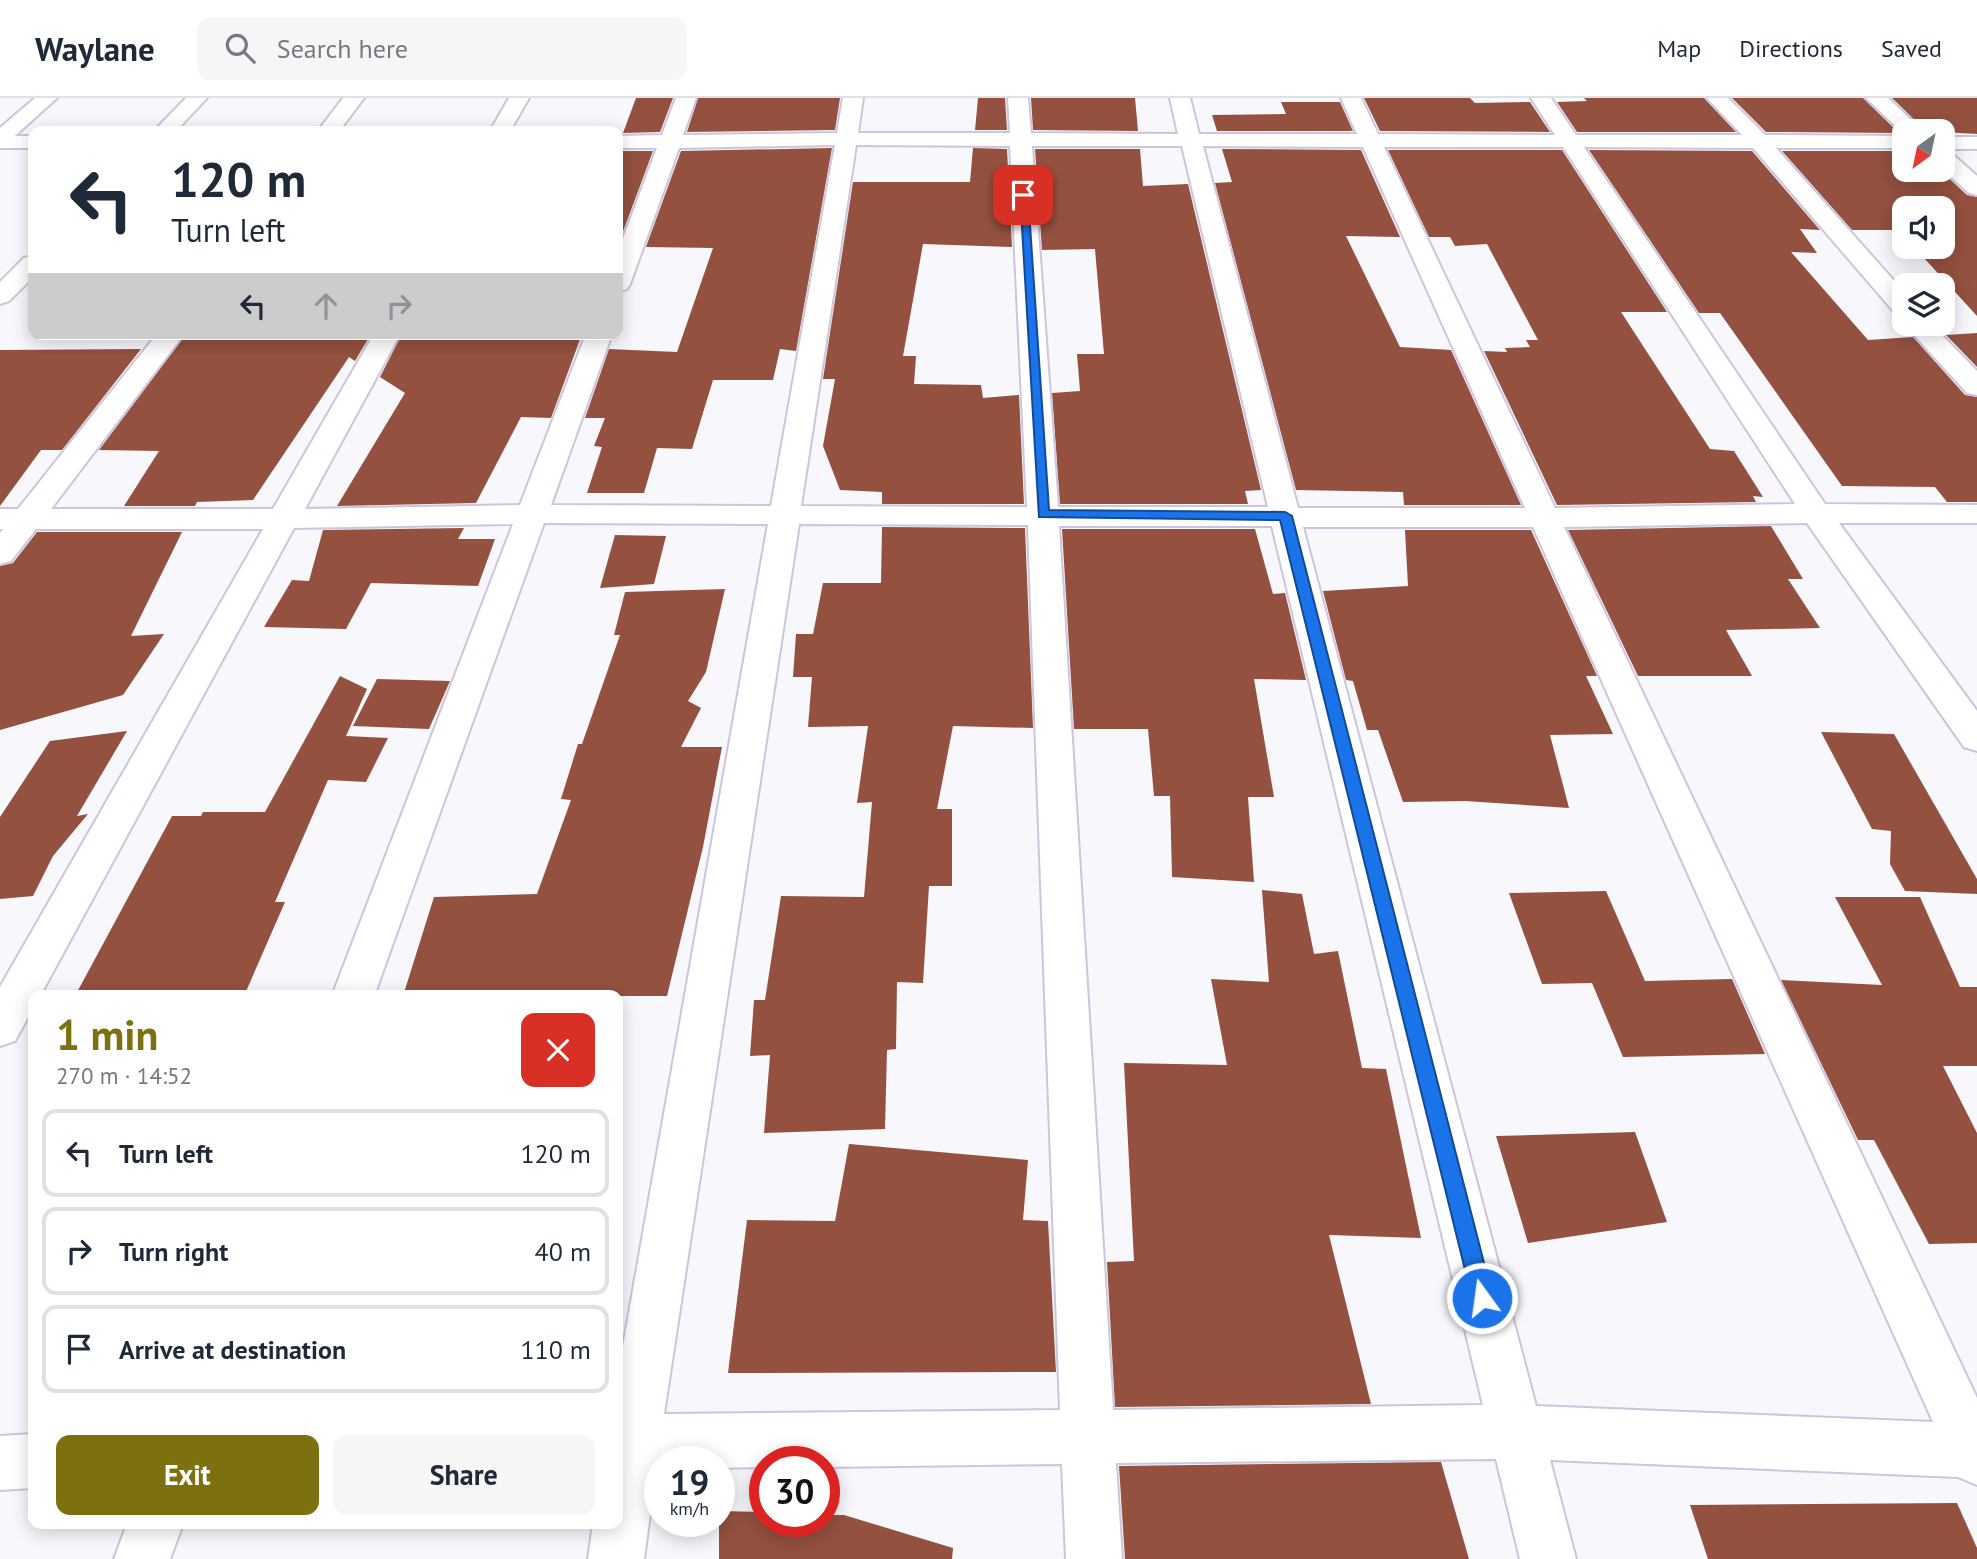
<!DOCTYPE html>
<html lang="en">
<head>
<meta charset="utf-8">
<style>
  :root { --surface:#fff; --page:#f6f6f7; --text:#1f2937; --muted:#747a83; --line:#e0e1e3; --accent:#7d700f }
  body { margin:0; font-family:"PT Sans",sans-serif; background:var(--page); color:var(--text); height:100vh; display:flex; flex-direction:column; font-size:26px; white-space:nowrap }
  * { box-sizing:border-box; margin:0 }
  p { font-size:23px; color:var(--muted) }
  .icon { flex:none; width:38px; height:38px; fill:none; stroke:currentColor; stroke-width:2; stroke-linecap:round; stroke-linejoin:round }
  .map { position:relative; flex:1; overflow:hidden }
  .drawer { position:absolute; left:28px; top:892px; width:595px; height:539px; display:flex; flex-direction:column; background:var(--surface); border-radius:14px; box-shadow:0 4px 18px #0003 }
  .drawer>* { flex:none }
  .banner { position:absolute; left:28px; top:28px; width:595px; height:214px; border-radius:14px; box-shadow:0 4px 18px #0003; background:#fff; color:var(--text); overflow:hidden }
  .needle { width:46px; rotate:213deg }
  .buttons { position:absolute; left:1892px; top:21px; display:grid; gap:14px }
  .buttons a { display:grid; place-items:center; width:63px; height:63px; border-radius:14px; background:var(--surface); box-shadow:0 4px 18px #0003; font-size:35px }
  .speed { position:absolute; left:644px; top:1348px; display:flex; gap:14px; font-size:35px; font-weight:700; text-align:center }
  .speed>* { display:grid; place-content:center; width:91px; height:91px; border-radius:50%; background:var(--surface); box-shadow:0 4px 18px #0003; line-height:1 }
  .speed small { font-size:18px; font-weight:400 }
  .speed .limit { border:10px solid #d22; background:#fff; color:#111 }
  .pin { position:absolute; display:grid; place-items:center; width:60px; height:60px; color:#fff; margin:-30px; border-radius:14px; box-shadow:0 4px 10px #0006 }
  .me { position:absolute; width:77px; margin:-38px; rotate:346deg; stroke-linejoin:round; filter:drop-shadow(0 0 5px #0008) }
  .turn { display:flex; align-items:center; gap:24px; height:147px; padding:0 28px; font-size:32px }
  .turn .icon { width:91px; height:91px; stroke-width:2.5 }
  .turn b { display:block; font-size:49px; line-height:60px }
  .lanes { display:flex; align-items:center; height:66px; padding:0 28px; background:#0003; justify-content:center; gap:35px; direction:ltr }
  .lanes .off { opacity:.35 }
  .round { display:grid; place-items:center; flex:none; width:74px; height:74px; border-radius:14px; background:var(--page) }
  .overview { display:flex; align-items:center; justify-content:space-between; height:119px; padding:0 28px }
  h1 { font-size:42px; font-weight:700; line-height:52px; color:var(--accent) }
  .action { display:flex; gap:14px; margin-top:auto; padding:14px 28px }
  .action a { flex:1; height:80px; border-radius:14px; background:var(--accent); color:#fff; font-size:28px; font-weight:700; line-height:80px; text-align:center }
  .action a+a { background:var(--page); color:var(--text) }
  ul { padding:0; list-style:none }
  li { display:flex; align-items:center; gap:21px; height:88px; margin:0 14px 10px; padding:0 14px; border:4px solid var(--line); border-radius:14px }
  li div { flex:1 }
  li b { display:block; font-size:26px }
  li em { font-style:normal }
  header { display:flex; align-items:center; gap:42px; box-sizing:border-box; height:98px; padding:0 35px; background:var(--surface); border-bottom:2px solid var(--line) }
  header strong { font-size:33px }
  nav { display:flex; gap:38px; margin-inline-start:auto; font-size:24px }
  .search { width:490px; height:63px; background:var(--page); display:flex; align-items:center; gap:18px; box-sizing:border-box; padding:0 24px; border-radius:14px; color:var(--muted); font-size:26px }
  .map>svg:first-child { display:block }
  .building { fill:#94513f }
  .lines { fill:none; stroke-linecap:round; stroke-linejoin:round }
  .street-casing { stroke:#ccc5dd; stroke-width:4 }
  .secondary-casing { stroke:#ccc5dd; stroke-width:4 }
  .street { fill:#fff; fill-rule:evenodd }
  .secondary { fill:#fff; fill-rule:evenodd }
  .route { fill:#1a73e8; stroke:#114b97; stroke-width:2 }
</style>
</head>
<body>
<header>
<strong>Waylane</strong>
<div class="search"><svg class="icon" aria-label="search" viewBox="0 0 24 24"><circle cx="10" cy="10" r="6"/><path d="M15 15l6 6"/></svg>Search here</div>
<nav><a>Map</a><a>Directions</a><a>Saved</a></nav>
</header>
<div class="map">
<svg width="1977" height="1461" viewBox="0 0 1977 1461">
  <rect width="100%" height="100%" fill="#f8f7fc"/>
  <g class="building">
    <path d="M636,0H673L660,34L623,35Z"/>
    <path d="M698,0H840L835,32L687,34Z"/>
    <path d="M978,0H1005L1007,32H975Z"/>
    <path d="M1031,0H1135L1138,33L1033,32Z"/>
    <path d="M1364,0H1470L1475,5L1530,4L1550,34L1380,33Z"/>
    <path d="M1584,0H1704L1736,34H1577L1557,4L1587,3Z"/>
    <path d="M1732,0H1863L1899,35L1766,34Z"/>
    <path d="M1892,0H1977V36L1926,33Z"/>
    <path d="M1281,4H1340L1353,33H1217L1212,17L1286,16Z"/>
    <path d="M832,50L796,253L780,251L773,282H713L692,351L657,350L644,395H587L602,349L594,348L605,320H585L609,251L677,254L713,150L646,149L681,53Z"/>
    <path d="M973,50L1007,51L1012,149L923,146L903,258H916L914,286L981,287L983,300L1019,297L1024,406H882V394L840,392L823,348L835,281H823L853,84H970Z"/>
    <path d="M1035,51H1140L1143,88L1188,86L1261,392L1245,393L1248,406H1060L1052,295L1080,293L1077,256H1104L1095,151L1042,152Z"/>
    <path d="M1222,51L1361,52L1400,139L1346,138L1400,249L1451,252L1521,407H1404L1403,394L1296,392L1215,85L1232,84Z"/>
    <path d="M1388,52H1562L1667,214H1621L1710,351L1734,353L1763,399L1753,398L1756,404L1557,407L1484,253L1507,254L1505,250L1530,249L1526,242H1538L1487,146L1455,148L1450,139H1429Z"/>
    <path d="M1589,52L1752,53L1820,132L1800,131L1817,155L1791,154L1868,242L1913,239L1965,297L1977,299V404H1947L1935,389L1842,388L1720,215H1699Z"/>
    <path d="M618,53H653L618,147Z"/>
    <path d="M1782,53H1904V72H1940L1967,97L1977,99V218L1914,149H1942V110H1904V137L1900,132H1852Z"/>
    <path d="M1977,235V269L1946,237Z"/>
    <path d="M186,236H371L355,263L349,259L253,402L197,404L195,408H124L159,353L99,352Z"/>
    <path d="M402,236H582L551,320L521,319L476,405L337,408L405,295L380,279Z"/>
    <path d="M141,251L62,352H41L0,408V252Z"/>
    <path d="M1771,428L1803,481H1788L1820,530L1726,532L1752,578H1638L1568,432Z"/>
    <path d="M882,429L1025,430L1033,630L953,628L937,711H952V788H929L923,885L897,884L896,951L887,952L885,1031L764,1035L770,957L750,958L754,902H765L781,798L864,799L872,704L857,705L868,628L808,629L812,579H793L796,536H813L823,485H881Z"/>
    <path d="M464,430L458,441H495L478,488L371,485L346,531L264,529L292,482L309,483L323,432Z"/>
    <path d="M1062,431H1255L1273,496L1285,495L1306,582L1254,581L1274,699H1248L1254,784L1172,779L1170,698H1154L1148,631H1074Z"/>
    <path d="M1405,432H1531L1597,578H1586L1613,636L1550,637L1569,710L1465,703L1403,704L1378,632H1367L1353,583L1346,582L1323,493L1408,488Z"/>
    <path d="M37,434H182L131,538L164,536L123,597L0,632V468L13,465Z"/>
    <path d="M615,437L666,438L654,486L600,490Z"/>
    <path d="M725,491L706,574L688,603L701,610L681,649H722L703,749L667,898H403L434,799L537,796L571,702L561,701L578,646H582L620,537H614L625,494Z"/>
    <path d="M340,578L367,591L346,638L388,640L366,684L328,682L275,804H285L244,898H75L172,718H201L203,714H265Z"/>
    <path d="M377,581L450,583L429,631L353,628Z"/>
    <path d="M127,633L77,718L88,716L53,758L33,798L0,801V719L50,643Z"/>
    <path d="M1821,634L1894,636L1977,781V796L1905,793L1890,766L1891,733L1872,731Z"/>
    <path d="M1262,792L1302,796L1314,856L1338,853L1362,970L1386,971L1421,1140L1329,1137L1371,1306L1115,1309L1107,1164L1134,1163L1124,965L1227,967L1211,881L1269,884Z"/>
    <path d="M1606,793L1645,883L1732,881L1765,956L1623,959L1592,885L1542,886L1509,795Z"/>
    <path d="M1835,799H1920L1960,889H1977V968H1943L1977,1035V1145L1929,1146L1874,1042H1858L1781,882L1882,887Z"/>
    <path d="M1635,1034L1667,1124L1528,1145L1496,1038Z"/>
    <path d="M849,1046L1028,1062L1023,1122L1048,1123L1056,1274L728,1275L747,1122L835,1123Z"/>
    <path d="M1441,1364L1469,1461H1125L1119,1368Z"/>
    <path d="M1957,1405L1977,1450V1461H1708L1690,1407Z"/>
    <path d="M719,1413L765,1414V1423H824V1417H844L953,1450L952,1461H719Z"/>
  </g>
  <g class="lines">
    <g class="street-casing">
      <g id="street">
        <path d="M186,0H207L176,33H154Z"/>
        <path d="M343,0H364L339,33H318Z"/>
        <path d="M509,0H529L510,33H490Z"/>
        <path d="M676,0H696L683,37L837,35L843,0H863L858,35H1010L1008,0H1028L1031,35L1178,36L1170,0H1190L1199,36H1357L1341,0H1361L1378,36L1555,37L1531,0H1551L1576,37H1742L1707,0H1728L1765,37L1904,38V50H1776L1904,194V218L1895,215L1753,50L1584,49L1825,406L1977,407V425H1839L1977,613V653L1964,649L1807,425L1564,429L1977,1300V1387L1958,1379L1550,1362L1576,1461H1520L1496,1361L1116,1365L1122,1461H1066L1062,1366L824,1369V1363H765V1369L719,1370V1363H660V1371H656L644,1461H588L593,1426H618V1277L768,426L544,425L374,898H332L513,426L294,430L40,898H33V910L15,943L0,948V889L263,431H36L11,463L0,466V435L3,431H0V411H18L157,236H184L51,411H273L374,236H400L305,411L520,407L586,236H612L551,407L771,408L835,47L679,50L630,186L627,191L618,193V154L657,50H618V38L662,37ZM856,47L1010,48L1027,409L801,408ZM1032,48H1182L1268,409H1058ZM1203,48L1363,49L1525,410H1298ZM1384,49H1563L1795,406L1555,410ZM799,426L1028,427L1060,1312L664,1316ZM1059,428H1272L1483,1307L1113,1312ZM1303,429H1533L1933,1324L1536,1308Z"/>
        <path d="M1866,0H1888L1923,33H1904V36Z"/>
        <rect x="0" y="38" width="33" height="12"/>
        <rect x="1942" y="39" width="35" height="12"/>
        <path d="M1942,53L1950,54L1977,78V97L1969,95L1942,71Z"/>
        <path d="M33,158V179L9,203L0,206V184L24,160Z"/>
        <path d="M1904,226H1931L1977,273V297L1967,295Z"/>
        <path d="M33,1336V1390L0,1392V1338Z"/>
        <path d="M127,1426H183L170,1461H114Z"/>
      </g>
    </g>
    <g class="secondary-casing">
      <path id="secondary" d="M35,0H57L7,45L0,47V30Z"/>
    </g>
    <use href="#street" class="street"/>
    <use href="#secondary" class="secondary"/>
  </g>
  <path class="route" d="M1020,95L1028,97L1049,412L1285,414L1292,418L1493,1200L1490,1207L1482,1210L1475,1207L1472,1200L1280,422L1039,419Z"/>
</svg>
<div class="buttons">
<a><svg class="needle" viewBox="-14 -14 28 28"><path d="M0-13l5 13h-10z" fill="#e53935"/><path d="M0 13l5-13h-10z" fill="#747a83"/></svg></a>
<a><svg class="icon" aria-label="sound" viewBox="0 0 24 24"><path d="M4 9h4l5-4v14l-5-4H4zM17 9q2 3 0 6"/></svg></a>
<a><svg class="icon" aria-label="layers" viewBox="0 0 24 24"><path d="M12 4l9 5-9 5-9-5zM3 14l9 5 9-5"/></svg></a>
</div>
<div class="speed"><div>19<small>km/h</small></div><div class="limit">30</div></div>
<div class="pin" style="left:1023px;top:97px;background:#d93025"><svg class="icon" aria-label="arrive" viewBox="0 0 24 24"><path d="M6 21V4h12l-3 4 3 4H6"/></svg></div>
<svg class="me" style="left:1482px;top:1200px" viewBox="-20 -20 40 40"><circle r="17" fill="#1a73e8" stroke="#fff" stroke-width="3"/><path d="M0-11L8 9 0 5-8 9z" fill="#fff"/></svg>
<div class="banner">
<div class="turn"><svg class="icon" aria-label="left" viewBox="0 0 24 24"><path d="M17 20v-9H6M10 6l-5 5 5 5"/></svg><div><b>120 m</b>Turn left</div></div>
<div class="lanes"><svg class="icon" aria-label="left" viewBox="0 0 24 24"><path d="M17 20v-9H6M10 6l-5 5 5 5"/></svg><svg class="icon off" aria-label="ahead" viewBox="0 0 24 24"><path d="M12 20V5M6 11l6-6 6 6"/></svg><svg class="icon off" aria-label="right" viewBox="0 0 24 24"><path d="M7 20v-9h11M14 6l5 5-5 5"/></svg></div>
</div>
<section class="drawer">
<div class="overview"><div><h1>1 min</h1><p>270 m · 14:52</p></div><a class="round" style="background:#d93025;color:#fff"><svg class="icon" aria-label="close" viewBox="0 0 24 24"><path d="M6 6l12 12M18 6L6 18"/></svg></a></div>
<ul>
<li><svg class="icon" aria-label="left" viewBox="0 0 24 24"><path d="M17 20v-9H6M10 6l-5 5 5 5"/></svg><div><b>Turn left</b></div><em>120 m</em></li>
<li><svg class="icon" aria-label="right" viewBox="0 0 24 24"><path d="M7 20v-9h11M14 6l5 5-5 5"/></svg><div><b>Turn right</b></div><em>40 m</em></li>
<li><svg class="icon" aria-label="arrive" viewBox="0 0 24 24"><path d="M6 21V4h12l-3 4 3 4H6"/></svg><div><b>Arrive at destination</b></div><em>110 m</em></li>
</ul>
<div class="action"><a>Exit</a><a>Share</a></div>
</section>
</div>
</body>
</html>
